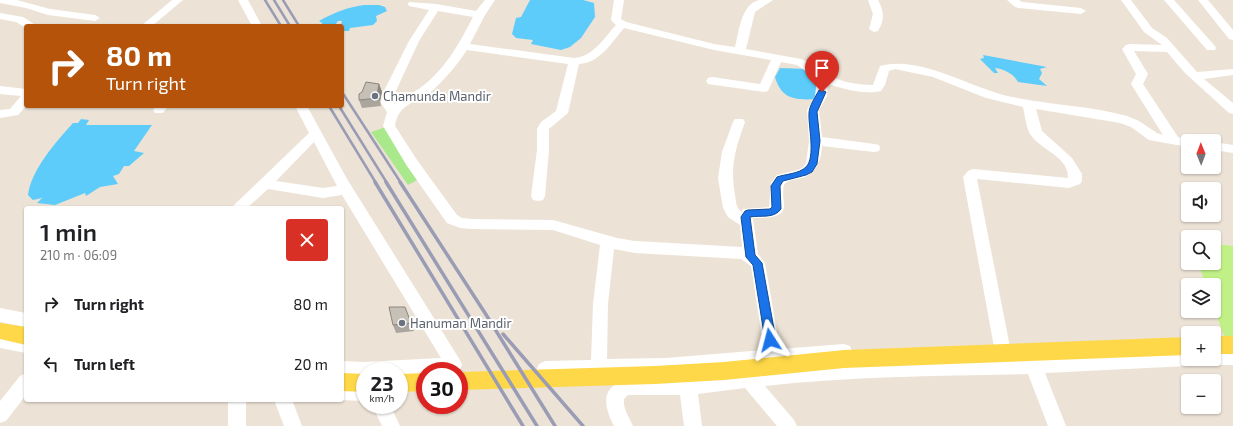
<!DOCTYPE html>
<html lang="en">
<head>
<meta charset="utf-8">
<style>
  :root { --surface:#fff; --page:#f2f2f2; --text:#202124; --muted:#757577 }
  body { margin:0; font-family:"Exo 2",sans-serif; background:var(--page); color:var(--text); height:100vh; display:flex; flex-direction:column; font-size:15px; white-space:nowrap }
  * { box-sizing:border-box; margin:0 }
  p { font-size:13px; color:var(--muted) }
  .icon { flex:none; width:22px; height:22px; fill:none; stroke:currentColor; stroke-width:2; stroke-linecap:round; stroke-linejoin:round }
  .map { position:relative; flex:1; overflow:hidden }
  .side { position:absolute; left:24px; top:206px; width:320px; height:196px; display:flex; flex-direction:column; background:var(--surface); border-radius:4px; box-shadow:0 1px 3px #0004 }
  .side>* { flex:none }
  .guide { position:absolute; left:24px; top:24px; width:320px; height:84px; border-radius:4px; box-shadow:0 1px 3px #0004; background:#b45309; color:#fff; overflow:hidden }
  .needle { width:26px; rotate:359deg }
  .fabs { position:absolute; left:1181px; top:134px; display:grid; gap:8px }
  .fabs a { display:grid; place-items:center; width:40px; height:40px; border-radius:4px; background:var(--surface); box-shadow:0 1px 3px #0004; font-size:20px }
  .speed { position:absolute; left:356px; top:362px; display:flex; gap:8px; font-size:20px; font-weight:700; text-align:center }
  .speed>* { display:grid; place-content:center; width:52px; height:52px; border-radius:50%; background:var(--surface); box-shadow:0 1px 3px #0004; line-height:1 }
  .speed small { font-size:10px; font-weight:400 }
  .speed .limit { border:6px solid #d22; background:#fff; color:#111 }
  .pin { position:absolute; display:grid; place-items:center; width:34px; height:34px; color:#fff; margin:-41px -17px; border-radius:50% 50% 50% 0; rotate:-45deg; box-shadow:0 0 4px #0007 }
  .pin .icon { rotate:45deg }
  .me { position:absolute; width:44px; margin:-22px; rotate:351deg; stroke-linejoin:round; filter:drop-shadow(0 0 3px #0008) }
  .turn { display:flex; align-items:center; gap:14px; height:84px; padding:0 16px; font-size:18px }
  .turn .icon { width:52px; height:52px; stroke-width:2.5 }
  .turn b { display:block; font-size:28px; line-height:34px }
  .round { display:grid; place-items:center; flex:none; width:42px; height:42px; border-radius:4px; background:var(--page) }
  .head { display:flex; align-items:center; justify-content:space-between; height:68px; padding:0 16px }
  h1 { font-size:24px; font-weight:600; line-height:30px }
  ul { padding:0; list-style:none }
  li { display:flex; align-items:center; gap:12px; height:60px; padding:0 16px }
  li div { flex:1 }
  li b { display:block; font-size:15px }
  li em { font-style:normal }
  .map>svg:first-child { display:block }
  .green { fill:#a9e98c }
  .pitch { fill:#c1f186 }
  .water { fill:#5dccfa }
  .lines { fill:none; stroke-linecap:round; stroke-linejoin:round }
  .minor { fill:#fff; fill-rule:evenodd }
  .major { fill:#fed849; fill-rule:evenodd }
  .rail-far1 { stroke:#999cb4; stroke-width:2.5 }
  .rail { stroke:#999cb4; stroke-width:3.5 }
  .wall { fill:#aaa59d }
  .shaded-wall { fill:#8b867f }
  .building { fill:#c6c0b6; stroke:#8b867f }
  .route { fill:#1a73e8; stroke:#114b97 }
  .worship-dot { fill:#6b7280; stroke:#fff; stroke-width:1.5 }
  .labels { text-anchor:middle; stroke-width:4; stroke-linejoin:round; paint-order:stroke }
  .worship-label { font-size:13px; fill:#5b616d; stroke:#fff; text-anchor:start }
</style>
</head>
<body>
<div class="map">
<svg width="1233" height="426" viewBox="0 0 1233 426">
  <rect width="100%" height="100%" fill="#ece3d6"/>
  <path class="green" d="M386,127L419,179L408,185L371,132Z"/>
  <path class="pitch" d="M1214,244L1233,246V344H1227L1214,308V285H1206L1198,263H1214Z"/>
  <g class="water">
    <path d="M530,0H583L594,3L595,17L581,38L570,47L561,50L531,44L533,40L516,38L512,34L516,18L521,17Z"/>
    <path d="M364,5H379L385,7L387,11L376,16L377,21L373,25L350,28L349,31H343L344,26L341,25L342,21H338L336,24L330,25L329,26H323L322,23L319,21C333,13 348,7 364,5Z"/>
    <path d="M983,55L1047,67L1040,69L1042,73L1039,79L1047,86L1018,82C1014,74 1004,69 995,68L998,73H994L980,59L984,58Z"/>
    <path d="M780,68L808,69C815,79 818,87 819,99C797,100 782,101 775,77Z"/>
    <path d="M81,119L89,120L86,125H152L134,151L144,153L129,166H124L119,174L113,176L118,184L100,187L86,196L85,193L55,205L37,203L42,198L33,200L28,195C31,170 56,142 73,123H78Z"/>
  </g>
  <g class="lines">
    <g class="minor">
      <path d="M0,0H17L50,9L95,15L100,18L95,21L48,15L26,8L0,3Z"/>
      <path d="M172,0H183L152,26H141Z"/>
      <path d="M238,0H248L262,26H252Z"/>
      <path d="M485,0H495L485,15L470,44L574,58C593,57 604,38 616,25L611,20L614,0H624L621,19L626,22L714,44L735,47C739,32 741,3 760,0C764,0 769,0 773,0L755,12L746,49L801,59C809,62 815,68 822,72C836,81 857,85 873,85L880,66C922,55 971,89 1012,97C1050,105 1090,106 1127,116L1139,121L1157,133L1163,135L1131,84L1136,74L1122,49L1126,45L1130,44L1162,45L1144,32L1121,0H1131L1152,28L1167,38L1197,72L1233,69V75L1204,79L1233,103V114L1229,113L1185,73L1167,52L1134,51L1148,74L1143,84L1178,137L1192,140L1193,141H1188V147L1149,140L1131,127L1120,123L1036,109L1042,131L1072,158L1082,174V181L1080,184L1069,188L977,179L1010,347L1008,352L1002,354L996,352L994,347L963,177L968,171L973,169L1068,178C1069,156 1040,150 1030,134C1026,126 1025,116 1023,107L986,98L933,77L895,69L889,71L885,85L881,91C864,95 844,89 828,84L827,96L819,110L822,137L874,144L879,145L880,148L879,151L874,152L822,146C821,162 815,176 798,179C792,180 788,180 784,185C782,193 784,199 784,207C783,219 762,218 753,218L758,254L765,263L780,349L844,344L850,346L852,351L850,356L844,358L688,371L693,373L696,378L801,366L853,363L1034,359L1188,352V359H1196L1194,364L1188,366L1045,373L1066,426H1048L1028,374C941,376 852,376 765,386L794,420L797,426H777L745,388L698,394L702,426H684L680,395H628L624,399C623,410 629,416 633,426H614C585,370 644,379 679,379L681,373L685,371L545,377L539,374L537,369L539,364L545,361L591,360L593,304L600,245L553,230L472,229L460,228L447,223L407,166L383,126L387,112L381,103L382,95L409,41L429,10L409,6L408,4L409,2L436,4L476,11ZM438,11L473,17C459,44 445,70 420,88C412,94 402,98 394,104V95L419,41ZM624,28L714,50L771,60L760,84L712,77L708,78L706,81L708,84L764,92L768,91L781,62L797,65L817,79L815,96L807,110L809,141L806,163L803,167L798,170L777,175L771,183L769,207L743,209L742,212C736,208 736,202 735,195C730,166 735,150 745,122L743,119H735L733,122L722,152L718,178L723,208L728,217L740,225L742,247L635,241L617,238L553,220L472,219L462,218L457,215L417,160L395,126C398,103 417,103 432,91C445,79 457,65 467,50L568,64L556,111L541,122L537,129V150L531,196L533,200L538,201L543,200L545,196L549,150V129L568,113L579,64C600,63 612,42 624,28ZM614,249L635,253L741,259L751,266L764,350L666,358L607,359L608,304Z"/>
      <path d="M868,0H878C884,11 885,20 878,31L874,32L869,29L873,14Z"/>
      <path d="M1007,0H1019L1022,2L1081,8L1086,11L1081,14L1019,8L1015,7Z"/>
      <path d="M1164,0H1174L1215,46L1216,48L1215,50H1207Z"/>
      <path d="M1198,0H1208L1233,30V40L1229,39Z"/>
      <path d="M0,13L23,17L37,26H26V28L16,22L0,19Z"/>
      <path d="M0,86L26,89V106L18,115L0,118V110L10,109L21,96L0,94Z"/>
      <path d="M156,106H168L163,113H155L153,110Z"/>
      <path d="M295,106H307L347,179L460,360L462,365L460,370L425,371V374L399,376V371H365V381L359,377H342V361L364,362L441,358L342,195L323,198L268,189L247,208H231L309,133ZM314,142L337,186L323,188L276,181Z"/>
      <path d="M1214,142L1233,145V153L1214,150Z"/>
      <path d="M0,308L26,313V327L0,322Z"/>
      <path d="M0,334L26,339V353L0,348Z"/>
      <path d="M1214,351H1233V365H1214L1208,363L1206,359H1214Z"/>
      <path d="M26,373V395L6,421L0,423V401L20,376Z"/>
      <path d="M342,385H365V401L340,400H342Z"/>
      <rect x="228" y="400" width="18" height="26"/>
      <path d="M274,400H292L302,426H284Z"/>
      <path d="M372,405H390L400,426H382Z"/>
    </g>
    <g class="major">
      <path d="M0,323L26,327V345L0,339Z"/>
      <rect x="1214" y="336" width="19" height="18"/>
      <path d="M1188,337V355L844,368L724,380L655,384L459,390V372L655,366L724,362L844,350Z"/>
      <path d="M342,373L365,374V392L342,391Z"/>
      <path d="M425,373V391L399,392V374Z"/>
    </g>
    <g class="rail-far1">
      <path d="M265,0L281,26"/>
      <path d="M274,0L290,26"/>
      <path d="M283,0L299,26"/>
      <path d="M342,92L401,183"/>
      <path d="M329,106L376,183"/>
      <path d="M339,106L387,183"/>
    </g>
    <g class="rail">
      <path d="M375,182L523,426"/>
      <path d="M386,182L537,426"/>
      <path d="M400,182L485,313L555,426"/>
      <path d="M503,334L583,426"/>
    </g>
  </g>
  <g class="wall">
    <path d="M379,84L382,92L380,101L381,106L362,108L359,100Z"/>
    <path d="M405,307L414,331L396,333L393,325Z"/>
  </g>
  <path class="shaded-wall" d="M379,84L382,92L380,101L377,95Z"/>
  <g class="building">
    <path d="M366,82L379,84L377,95L379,98L359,100V94L362,92Z"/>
    <path d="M389,307H405L411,323L393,325Z"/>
  </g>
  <path class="route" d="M819,90H822L826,92L817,112L820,141L817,164L812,172L806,175L783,181L780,186L781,209C774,219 761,215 750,217L755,255L762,263L776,340L774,344L770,345L767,344L765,340L753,265L746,257L741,217L745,211L748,210L770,209L772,207L771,186L777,177C785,174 799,174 806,167C816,157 808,125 809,113C809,106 816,96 819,90Z"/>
  <g class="worship-dot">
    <circle cx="375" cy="96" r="4"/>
    <circle cx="402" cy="323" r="4"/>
  </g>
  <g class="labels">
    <g class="worship-label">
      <text x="383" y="101">Chamunda Mandir</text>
      <text x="410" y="328">Hanuman Mandir</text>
    </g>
  </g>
</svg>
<div class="fabs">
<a><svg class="needle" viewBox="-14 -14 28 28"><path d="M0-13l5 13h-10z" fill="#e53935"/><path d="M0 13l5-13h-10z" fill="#757577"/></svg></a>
<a><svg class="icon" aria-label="sound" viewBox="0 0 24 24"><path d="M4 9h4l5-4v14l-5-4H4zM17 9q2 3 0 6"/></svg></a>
<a><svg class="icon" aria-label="search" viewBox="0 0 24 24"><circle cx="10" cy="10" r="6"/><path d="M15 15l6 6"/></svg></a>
<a><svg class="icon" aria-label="layers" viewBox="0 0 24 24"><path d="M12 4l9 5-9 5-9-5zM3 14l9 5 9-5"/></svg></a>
<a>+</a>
<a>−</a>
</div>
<div class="speed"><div>23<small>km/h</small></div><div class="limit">30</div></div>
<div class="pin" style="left:822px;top:92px;background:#d93025"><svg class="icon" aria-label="arrive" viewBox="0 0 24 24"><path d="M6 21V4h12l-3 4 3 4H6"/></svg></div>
<svg class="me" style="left:770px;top:340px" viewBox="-20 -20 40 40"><path d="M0-17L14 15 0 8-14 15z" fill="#1a73e8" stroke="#fff" stroke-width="4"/></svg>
<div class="guide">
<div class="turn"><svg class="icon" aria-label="right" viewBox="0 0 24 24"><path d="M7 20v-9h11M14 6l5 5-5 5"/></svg><div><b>80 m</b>Turn right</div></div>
</div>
<section class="side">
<div class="head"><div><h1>1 min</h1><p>210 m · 06:09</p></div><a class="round" style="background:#d93025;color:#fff"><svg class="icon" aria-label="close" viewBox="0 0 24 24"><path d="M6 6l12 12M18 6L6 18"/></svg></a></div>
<ul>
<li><svg class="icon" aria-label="right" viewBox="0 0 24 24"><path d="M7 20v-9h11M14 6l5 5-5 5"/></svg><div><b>Turn right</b></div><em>80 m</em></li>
<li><svg class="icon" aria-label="left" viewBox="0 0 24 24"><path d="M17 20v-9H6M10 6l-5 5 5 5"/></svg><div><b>Turn left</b></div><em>20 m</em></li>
</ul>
</section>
</div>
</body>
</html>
